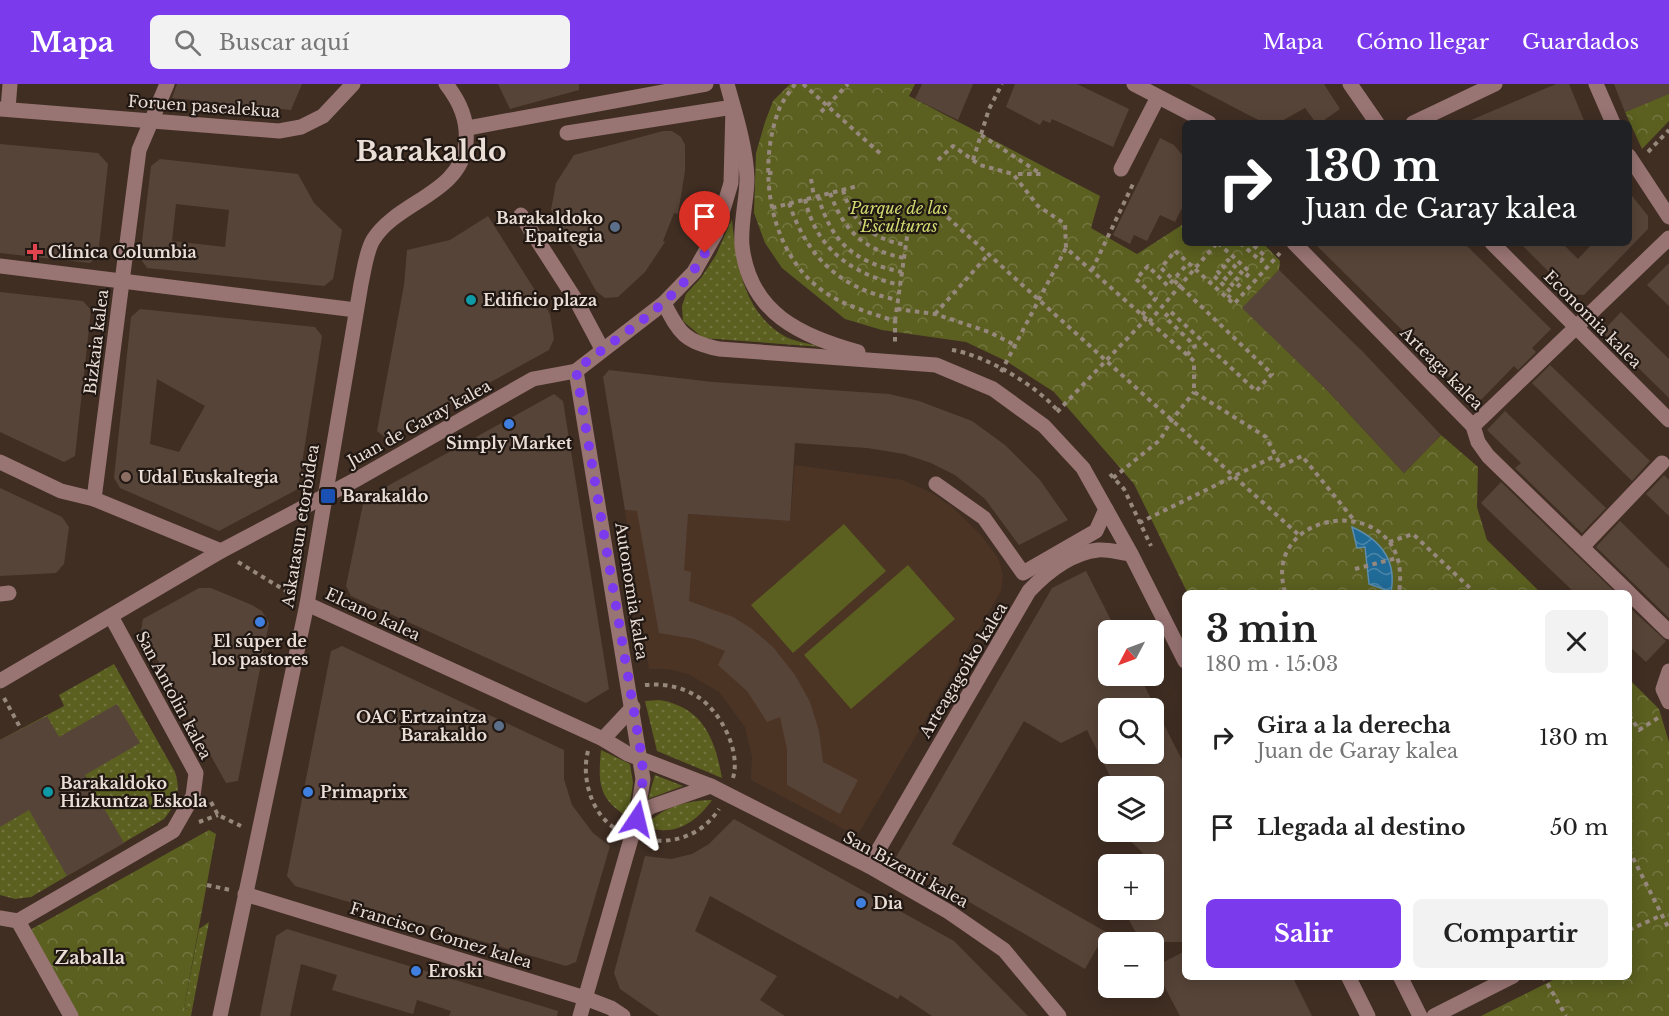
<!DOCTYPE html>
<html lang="es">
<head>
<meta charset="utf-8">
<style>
  :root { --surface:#fff; --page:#f2f2f2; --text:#222; --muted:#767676; --accent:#7c3aed }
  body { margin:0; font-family:"Libre Baskerville",serif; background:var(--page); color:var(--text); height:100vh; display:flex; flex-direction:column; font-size:22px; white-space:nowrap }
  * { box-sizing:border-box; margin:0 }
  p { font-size:20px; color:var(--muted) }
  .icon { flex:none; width:33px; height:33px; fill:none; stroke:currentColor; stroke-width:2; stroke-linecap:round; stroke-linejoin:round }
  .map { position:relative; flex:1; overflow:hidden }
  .drawer { position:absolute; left:1182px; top:506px; width:450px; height:390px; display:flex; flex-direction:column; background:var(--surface); border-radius:9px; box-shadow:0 3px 15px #0003 }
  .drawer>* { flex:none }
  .hud { position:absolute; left:1182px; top:36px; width:450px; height:126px; border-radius:9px; box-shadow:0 3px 15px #0003; background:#202124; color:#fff; overflow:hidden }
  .needle { width:39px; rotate:229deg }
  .controls { position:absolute; left:1098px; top:536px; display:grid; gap:12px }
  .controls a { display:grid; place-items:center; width:66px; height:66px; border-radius:9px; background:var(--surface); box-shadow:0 3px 15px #0003; font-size:30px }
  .pin { position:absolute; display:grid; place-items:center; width:51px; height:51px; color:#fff; margin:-62px -26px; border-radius:50% 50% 50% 0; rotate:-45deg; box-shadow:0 0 6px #0007 }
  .pin .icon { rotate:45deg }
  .me { position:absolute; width:66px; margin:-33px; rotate:10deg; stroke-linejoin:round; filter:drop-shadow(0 0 4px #0008) }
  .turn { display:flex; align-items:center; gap:21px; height:126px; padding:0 24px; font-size:27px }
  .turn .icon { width:78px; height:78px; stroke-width:2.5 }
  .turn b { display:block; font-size:42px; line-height:51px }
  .round { display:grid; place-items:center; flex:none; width:63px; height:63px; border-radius:9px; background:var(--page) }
  .head { display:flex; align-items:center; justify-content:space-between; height:102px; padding:0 24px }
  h1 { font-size:36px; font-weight:700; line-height:45px }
  .cta { display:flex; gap:12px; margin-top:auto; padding:12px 24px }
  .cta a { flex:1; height:69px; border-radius:9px; background:var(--accent); color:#fff; font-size:24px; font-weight:700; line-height:69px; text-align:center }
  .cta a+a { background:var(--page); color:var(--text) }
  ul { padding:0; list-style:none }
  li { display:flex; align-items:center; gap:18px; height:90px; padding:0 24px }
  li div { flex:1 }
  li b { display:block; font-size:22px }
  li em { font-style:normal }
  header { display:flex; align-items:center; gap:36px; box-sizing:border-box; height:84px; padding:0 30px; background:var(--accent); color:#fff }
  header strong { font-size:28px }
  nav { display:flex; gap:33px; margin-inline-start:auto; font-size:21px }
  .search { width:420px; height:54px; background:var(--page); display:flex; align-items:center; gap:15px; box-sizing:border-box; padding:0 21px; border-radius:9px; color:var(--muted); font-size:22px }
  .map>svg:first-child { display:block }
  .built { fill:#4c3425 }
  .grass { fill:url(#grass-dots) }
  .forest { fill:url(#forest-crowns) }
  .pitch { fill:#5b6020 }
  .water { fill:url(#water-waves); stroke:#5d8daa; stroke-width:1.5 }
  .building { fill:#574438; fill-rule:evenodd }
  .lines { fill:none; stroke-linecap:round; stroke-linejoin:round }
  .path { stroke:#97887e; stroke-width:4; stroke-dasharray:4.5 4.5; stroke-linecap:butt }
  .minor { stroke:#987473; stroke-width:15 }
  .path-bridge { stroke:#97887e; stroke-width:4; stroke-dasharray:4.5 4.5; stroke-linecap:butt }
  .route { stroke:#7c3aed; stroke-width:10; stroke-dasharray:0 18 }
  .service-dot { fill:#5c6f8a; stroke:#211813; stroke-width:2 }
  .health-dot { fill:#e0444e; stroke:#211813; stroke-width:2 }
  .culture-dot { fill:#0f9aa8; stroke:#211813; stroke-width:2 }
  .shop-dot { fill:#3f7fe0; stroke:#211813; stroke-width:2 }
  .education-dot { fill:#8d6e63; stroke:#211813; stroke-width:2 }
  .transit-dot { fill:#1a4fb4; stroke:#211813; stroke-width:2 }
  .labels { text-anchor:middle; stroke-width:4.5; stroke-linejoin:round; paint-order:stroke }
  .street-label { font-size:16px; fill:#eaded6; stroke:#211813 }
  .park-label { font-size:16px; font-style:italic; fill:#d0da70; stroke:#211813 }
  .poi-label { font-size:16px; font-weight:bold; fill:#eaded6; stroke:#211813; text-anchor:start }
  .neighbourhood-label { font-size:18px; font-weight:bold; fill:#eaded6; stroke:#211813 }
  .town-label { font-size:28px; font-weight:bold; fill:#eaded6; stroke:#211813 }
</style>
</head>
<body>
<header>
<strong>Mapa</strong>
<div class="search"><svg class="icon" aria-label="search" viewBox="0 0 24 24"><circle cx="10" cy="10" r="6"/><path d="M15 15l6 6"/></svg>Buscar aquí</div>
<nav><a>Mapa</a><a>Cómo llegar</a><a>Guardados</a></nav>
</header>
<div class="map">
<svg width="1669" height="932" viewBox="0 0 1669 932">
  <defs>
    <pattern id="grass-dots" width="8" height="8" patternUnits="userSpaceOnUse" patternTransform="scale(1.5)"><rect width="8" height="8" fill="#5b6020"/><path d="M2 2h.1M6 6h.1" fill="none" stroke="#737640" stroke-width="1.8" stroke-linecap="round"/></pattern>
    <pattern id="forest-crowns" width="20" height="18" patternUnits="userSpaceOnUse" patternTransform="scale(1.5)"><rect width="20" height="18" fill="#5b6020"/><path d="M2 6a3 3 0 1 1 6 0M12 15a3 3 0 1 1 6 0" fill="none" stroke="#737640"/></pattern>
    <pattern id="water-waves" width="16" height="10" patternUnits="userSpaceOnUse" patternTransform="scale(1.5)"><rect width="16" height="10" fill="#206a97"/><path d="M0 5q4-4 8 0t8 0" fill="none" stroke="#4b86a9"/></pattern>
  </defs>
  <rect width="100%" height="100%" fill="#402e23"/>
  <path class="built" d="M795,381L903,396L932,409L951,422L980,450L998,474L1003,491L1001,507L857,752L751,696L752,673L745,643L719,608L688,590L668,585H649L625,426L790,437Z"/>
  <g class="grass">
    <path d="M732,135C736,179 743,229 786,253C796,258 811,260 822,263L703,254L683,237L682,222L686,210L701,194L716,171Z"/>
    <path d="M114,580L175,688C181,707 177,719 164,735L31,813L15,815L0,811V656L64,622L59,611Z"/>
    <path d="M659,616C703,623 715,655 722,694L657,667L645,617Z"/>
    <path d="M601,666L630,680L633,699L628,733C598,715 598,699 601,666Z"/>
    <path d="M655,691L683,702L648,715Z"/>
    <path d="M712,716C696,739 672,754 645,742C664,722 685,717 712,716Z"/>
    <path d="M209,838L192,926L184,924L199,845Z"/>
  </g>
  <g class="forest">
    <path d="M790,0H915L909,12L1100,112L1091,144L1137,170L1185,139V159H1263L1280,177L1279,186L1243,224L1327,306L1404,389L1441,351L1478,383L1477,423L1487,456L1540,508H1187L1134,400L1054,308L1006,277L966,258L882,246L845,235L782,184L765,159L754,129L756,69L765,38L773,17Z"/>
    <path d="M1669,0V37L1642,65L1625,28L1668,10Z"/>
    <path d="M1629,595L1659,625L1669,658V932H1481L1559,893L1629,892Z"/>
    <path d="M209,746L216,750L184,924L192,926L191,932H66L21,851Z"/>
  </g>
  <g class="pitch">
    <path d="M844,440L886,487L793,569L751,521Z"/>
    <path d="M908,481L955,535L851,625L804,571Z"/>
  </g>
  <path class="water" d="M1352,443C1381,456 1397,476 1391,508L1369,500L1365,463L1357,464Z"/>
  <g class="building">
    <path d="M177,0H302L291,26L172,14Z"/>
    <path d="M498,0H579V6L510,25Z"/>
    <path d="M922,0H973L958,36L915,15Z"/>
    <path d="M1015,0H1077L1129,25L1113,63L1052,35L1050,39L1043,36L1040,41L1006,23Z"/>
    <path d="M1189,0H1324L1340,25L1320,39H1316L1305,24L1278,39H1264Z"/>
    <path d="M1556,0H1569L1585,39H1464Z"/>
    <path d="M1614,0H1669V10L1625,28Z"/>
    <path d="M663,47H672L681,53L685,61V87L678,130L674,129L663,157L665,158L645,188L618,213L605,214L596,207L551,126L556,99L574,71Z"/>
    <path d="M1160,54L1174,61L1185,74V118L1175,138L1160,131L1147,157L1134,151L1130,160L1113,151Z"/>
    <path d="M0,60L98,69L108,80L98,171L90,179L0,169Z"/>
    <path d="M160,75L298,90L314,119L342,146L333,195L324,202L147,184L140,174L151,82ZM176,120L229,126L225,163L172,157Z"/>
    <path d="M1629,108L1648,132V145L1584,211L1571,210L1520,159H1562L1578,175L1593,159H1629Z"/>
    <path d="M488,132L550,230L554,255L549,266L387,355L377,347L404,201L407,166L450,156Z"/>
    <path d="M1314,159H1464L1551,245L1532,264L1536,268L1518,286L1514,282L1477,320Z"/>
    <path d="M1669,179V222L1647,201Z"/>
    <path d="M1279,186L1364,269L1441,351L1404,389L1327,306L1242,224Z"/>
    <path d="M0,208L83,217L91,226L75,372L64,378L0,348Z"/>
    <path d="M140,225L315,243L322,252L298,405L219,447L120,404L114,394L131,233ZM157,295L205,322L179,368L150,360Z"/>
    <path d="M1621,228L1669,275V314L1602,248Z"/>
    <path d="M1550,281L1650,377L1632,397L1532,299Z"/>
    <path d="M609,286L713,298L889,310L919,317L972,337L1005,361L1040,396L1068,436L1019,461L985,415L955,391L931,379L904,370L867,364L795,359L790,437L688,430L684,486L691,488L689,517L733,533L752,545L773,563L795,591L810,618L819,647L823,678L858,696L840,730L787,701V665L780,633L767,638L747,607L718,581L725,567L695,555L659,549L637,427L625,426L603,293Z"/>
    <path d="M554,310L563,317L609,605L586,619L351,512L346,502L364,415Z"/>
    <path d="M1505,327L1606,424L1582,449L1515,384L1521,379L1487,346Z"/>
    <path d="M1664,391L1669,396V432L1646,410Z"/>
    <path d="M1501,398L1615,508H1574L1513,450L1481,419Z"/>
    <path d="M0,404L62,433L69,443L64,480L56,489L0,492Z"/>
    <path d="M1620,437L1669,485V534L1596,463Z"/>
    <path d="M1086,487L1116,546H1108V591H1139L1185,682V858H1141L1123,825H1154L1155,780H1123L1143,769L1120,747H1154V702H1115L1087,646L1061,659L1024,637L952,760L1106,848L1085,885L895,775L1052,504ZM1108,624H1154V669H1108Z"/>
    <path d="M199,504H211L252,521L262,527L269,539L238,697L226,699L141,546L143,535Z"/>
    <path d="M1629,523L1666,557L1646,578L1629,562Z"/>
    <path d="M342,562L564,666V695L572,721L593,749L610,762L576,878L566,882L474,855L295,802L287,792L331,567Z"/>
    <path d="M117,620L140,659L85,691L124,759L67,792L29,726L0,743V656L47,632L59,653Z"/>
    <path d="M734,735L954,857L1028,932H932L900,911L898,915L710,812L695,847L777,892L760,916L785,932H659L620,905L614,889L645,772L671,775L692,770L709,760Z"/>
    <path d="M287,845L558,927L557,932H449L451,927L417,916L413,930L332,906L337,891L301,880L290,932H260L276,852Z"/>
    <path d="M1185,867V892H1292L1312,932H1180L1154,883Z"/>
  </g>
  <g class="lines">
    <g class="path">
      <path d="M795,0C790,7 784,15 780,23C756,82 768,168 823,207C844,222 871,229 895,237V261"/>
      <path d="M803,0L883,72"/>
      <path d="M821,28L848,0"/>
      <path d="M981,51L1041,90H1014"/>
      <path d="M1648,68L1669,46"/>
      <path d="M938,76L953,62L980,81L1013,90L1038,122L1065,140L1066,164L1194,277V308L1266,353L1281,382L1302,372L1354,436"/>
      <path d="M973,76L989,25L1002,0"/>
      <path d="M768,89H774"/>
      <path d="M811,95L814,113"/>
      <path d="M843,106C852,139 873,155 906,161"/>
      <path d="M830,109C844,147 864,166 904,174"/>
      <path d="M818,112C832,159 854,178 902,188"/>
      <path d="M805,115C816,165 852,190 900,201"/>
      <path d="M789,119C807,173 840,205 898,216"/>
      <path d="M934,121L1300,452"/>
      <path d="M772,124L858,102"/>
      <path d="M1218,159L1250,188L1246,193L1228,176L1223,182L1241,199L1236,204L1218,188L1214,192L1232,209L1228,214"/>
      <path d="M1240,159L1261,177L1265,172L1251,159"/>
      <path d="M1092,186L1133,100"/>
      <path d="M1184,197L1217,159"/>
      <path d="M897,225L935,230L989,248L1015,261"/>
      <path d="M935,230L988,171"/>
      <path d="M1142,231L1156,214L1136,195L1148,182L1168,202L1188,179"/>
      <path d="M895,237L908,146"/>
      <path d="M952,266C985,271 1036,301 1058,327"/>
      <path d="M1187,271L1195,262L1165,233L1170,227L1256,307L1272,290L1161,184L1175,167L1234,220L1280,169"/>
      <path d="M1001,288L1066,164"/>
      <path d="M1057,328L1146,235"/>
      <path d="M1110,390L1124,405L1151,462"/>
      <path d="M1113,394L1160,356L1171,337L1194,308"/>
      <path d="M1139,439L1275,372"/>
      <path d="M1389,458L1413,450L1474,508"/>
      <path d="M238,478L291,510"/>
      <path d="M1355,485L1397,474"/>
      <path d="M1285,508C1259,421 1415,405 1399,508"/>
      <path d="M645,601C663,599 683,603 698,613C721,628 741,667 733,694"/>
      <path d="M4,614L21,645"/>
      <path d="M1629,631L1639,646L1661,632"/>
      <path d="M588,667C581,693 591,730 616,745"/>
      <path d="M211,718L218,731L241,742"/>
      <path d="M199,738L218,731"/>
      <path d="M648,756C676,760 703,750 719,725"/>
      <path d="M1629,766L1669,845"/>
      <path d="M207,801L230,806"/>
      <path d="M1629,846L1660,832"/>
      <path d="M1543,892L1566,932"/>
    </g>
    <g class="minor">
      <path d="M727,0C735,29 746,63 747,94C747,116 740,140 742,162C750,230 800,251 858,268"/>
      <path d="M1134,0L1209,39"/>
      <path d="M1350,0L1377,39"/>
      <path d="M1596,0L1613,39"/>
      <path d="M0,25L279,47L301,43L323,32L353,0"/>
      <path d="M8,25L10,0"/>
      <path d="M1413,39L1495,0"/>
      <path d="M468,44L706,0"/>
      <path d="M567,49L733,23"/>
      <path d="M1629,72L1669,133"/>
      <path d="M1121,85L1158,13"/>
      <path d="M521,131L577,218L602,265"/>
      <path d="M1294,159L1473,342L1478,358L1488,372L1628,508"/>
      <path d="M1492,159L1669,336"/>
      <path d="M0,182L356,226"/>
      <path d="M664,219C679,249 685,258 719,265L936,281L993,305L1044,342L1083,384L1131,470L1185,577"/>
      <path d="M576,287L643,695L637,734L580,932"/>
      <path d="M1473,342L1669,154"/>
      <path d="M0,378L61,407L94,415L221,467"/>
      <path d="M936,400L984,434L1023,489L1096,447L1106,425"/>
      <path d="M94,415L139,66L167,0"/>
      <path d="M1582,463L1662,379"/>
      <path d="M1629,509L1669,548"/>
      <path d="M0,510L9,509"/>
      <path d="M307,520L603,655L628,670L711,702L869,782L949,828L1004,866L1059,932"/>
      <path d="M1669,587L1663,605L1669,618"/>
      <path d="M0,597L221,467L359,394L533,295L576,287L664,219L694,188L716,149L731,99L733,23"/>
      <path d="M603,655L633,623"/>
      <path d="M637,734L650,723L711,702"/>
      <path d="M869,782L1029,507C1047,488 1071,469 1098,466C1108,465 1121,469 1131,470"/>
      <path d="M245,810L585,914L611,924L623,932"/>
      <path d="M0,834L18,837L173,747L193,712L196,689L112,534"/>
      <path d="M18,837L71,932"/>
      <path d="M1348,892L1368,932"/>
      <path d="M1400,892L1420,932"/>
      <path d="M220,932L307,520L361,200C364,187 366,168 373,156C397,117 461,110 466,59C468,36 460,18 446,0"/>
      <path d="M1434,932L1513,892"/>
    </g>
    <path class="path-bridge" d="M1149,238L1184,197"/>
  </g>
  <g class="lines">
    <path class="route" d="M637,735L643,695L642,675L576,286C620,250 676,220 705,169"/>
  </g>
  <g class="service-dot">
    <circle cx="615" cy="143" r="6"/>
    <circle cx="499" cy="642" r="6"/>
  </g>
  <path class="health-dot" d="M32 159h6v6h6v6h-6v6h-6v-6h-6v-6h6z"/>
  <g class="culture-dot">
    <circle cx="471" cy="216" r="6"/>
    <circle cx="48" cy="708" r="6"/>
  </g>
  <g class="shop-dot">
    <circle cx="509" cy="340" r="6"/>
    <circle cx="260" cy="538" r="6"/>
    <circle cx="308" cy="708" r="6"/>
    <circle cx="861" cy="819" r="6"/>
    <circle cx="416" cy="887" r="6"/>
  </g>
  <circle class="education-dot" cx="126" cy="393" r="6"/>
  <rect class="transit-dot" x="320" y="404" width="16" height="16" rx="3"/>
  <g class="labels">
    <g class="street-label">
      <text transform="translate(204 22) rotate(4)" y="6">Foruen pasealekua</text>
      <text transform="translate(1593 235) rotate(45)" y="6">Economia kalea</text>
      <text transform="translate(96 258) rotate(-83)" y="6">Bizkaia kalea</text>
      <text transform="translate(1442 284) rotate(45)" y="6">Arteaga kalea</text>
      <text transform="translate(419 339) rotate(-29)" y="6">Juan de Garay kalea</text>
      <text transform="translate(300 442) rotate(-81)" y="6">Askatasun etorbidea</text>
      <text transform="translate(632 507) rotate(81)" y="6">Autonomia kalea</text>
      <text transform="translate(373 530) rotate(25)" y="6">Elcano kalea</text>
      <text transform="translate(963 586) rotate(-59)" y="6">Arteagagoiko kalea</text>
      <text transform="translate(174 611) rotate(62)" y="6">San Antolin kalea</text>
      <text transform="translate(906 785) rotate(29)" y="6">San Bizenti kalea</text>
      <text transform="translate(441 851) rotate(17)" y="6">Francisco Gomez kalea</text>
    </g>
    <g class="park-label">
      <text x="899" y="130">Parque de las<tspan x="899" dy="18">Esculturas</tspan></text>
    </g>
    <g class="poi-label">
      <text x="603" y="140" text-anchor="end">Barakaldoko<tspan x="603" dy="18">Epaitegia</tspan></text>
      <text x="48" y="174">Clínica Columbia</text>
      <text x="483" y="222">Edificio plaza</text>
      <text x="509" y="365" text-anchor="middle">Simply Market</text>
      <text x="138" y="399">Udal Euskaltegia</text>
      <text x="342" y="418">Barakaldo</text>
      <text x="260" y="563" text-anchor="middle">El súper de<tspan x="260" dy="18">los pastores</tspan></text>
      <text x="487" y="639" text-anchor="end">OAC Ertzaintza<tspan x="487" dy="18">Barakaldo</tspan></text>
      <text x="60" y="705">Barakaldoko<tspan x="60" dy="18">Hizkuntza Eskola</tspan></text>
      <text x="320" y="714">Primaprix</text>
      <text x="873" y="825">Dia</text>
      <text x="428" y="893">Eroski</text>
    </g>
    <g class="neighbourhood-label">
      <text x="90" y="880">Zaballa</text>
    </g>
    <g class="town-label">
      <text x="431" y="77">Barakaldo</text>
    </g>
  </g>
</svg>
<div class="controls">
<a><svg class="needle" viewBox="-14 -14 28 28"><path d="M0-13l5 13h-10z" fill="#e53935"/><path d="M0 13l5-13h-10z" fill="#767676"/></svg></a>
<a><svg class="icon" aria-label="search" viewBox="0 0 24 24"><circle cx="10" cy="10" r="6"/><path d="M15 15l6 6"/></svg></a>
<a><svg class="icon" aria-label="layers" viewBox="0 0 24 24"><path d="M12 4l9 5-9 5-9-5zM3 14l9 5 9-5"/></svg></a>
<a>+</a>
<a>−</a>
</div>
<div class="pin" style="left:705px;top:169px;background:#d93025"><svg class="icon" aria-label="arrive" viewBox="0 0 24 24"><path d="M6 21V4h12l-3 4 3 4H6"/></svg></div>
<svg class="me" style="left:637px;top:735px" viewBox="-20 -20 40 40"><path d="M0-17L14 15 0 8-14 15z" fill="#7c3aed" stroke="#fff" stroke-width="4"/></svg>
<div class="hud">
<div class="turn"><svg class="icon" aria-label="right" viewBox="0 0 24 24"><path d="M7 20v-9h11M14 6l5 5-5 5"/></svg><div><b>130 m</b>Juan de Garay kalea</div></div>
</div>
<section class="drawer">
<div class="head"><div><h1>3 min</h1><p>180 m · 15:03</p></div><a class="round"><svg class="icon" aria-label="close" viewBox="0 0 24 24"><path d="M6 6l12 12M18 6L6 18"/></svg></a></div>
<ul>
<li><svg class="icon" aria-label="right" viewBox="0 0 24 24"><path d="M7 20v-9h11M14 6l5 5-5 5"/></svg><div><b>Gira a la derecha</b><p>Juan de Garay kalea</p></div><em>130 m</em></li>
<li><svg class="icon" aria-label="arrive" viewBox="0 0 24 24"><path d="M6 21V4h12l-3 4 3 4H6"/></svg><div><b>Llegada al destino</b></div><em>50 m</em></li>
</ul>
<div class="cta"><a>Salir</a><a>Compartir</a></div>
</section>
</div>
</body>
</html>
